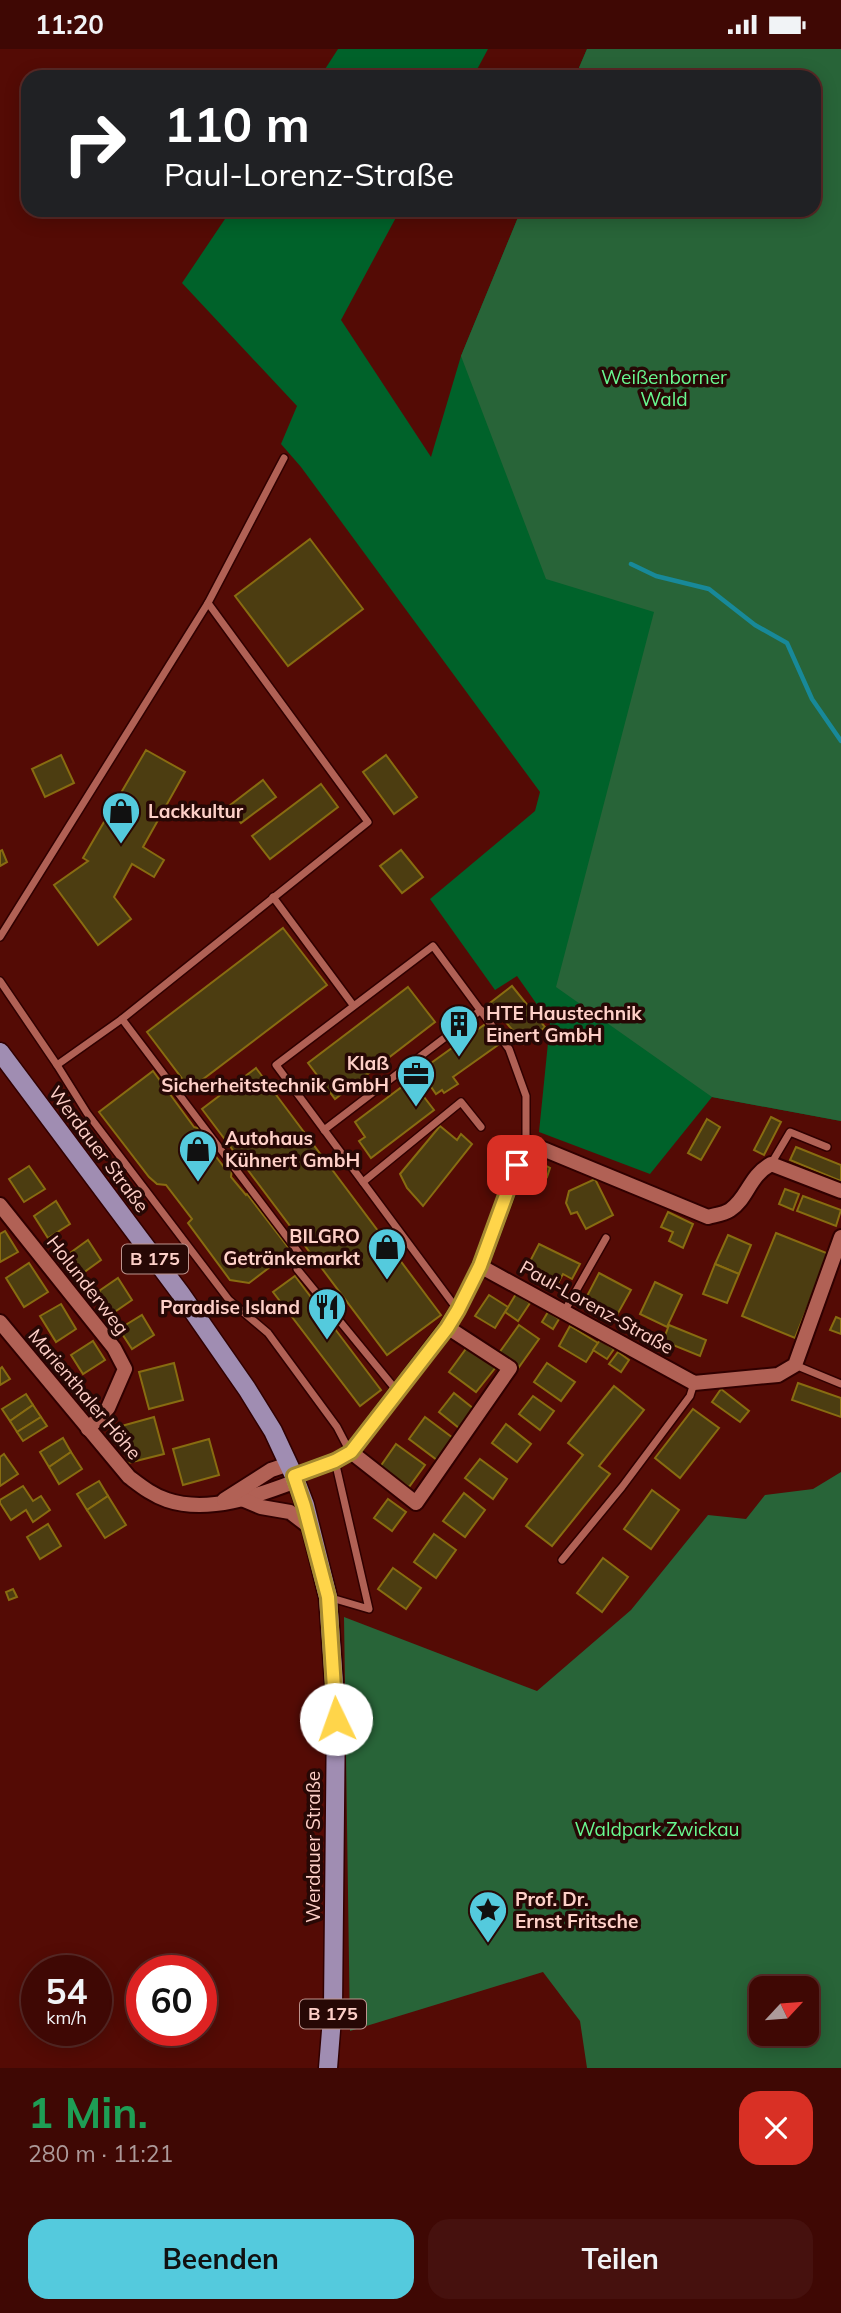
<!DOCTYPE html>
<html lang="de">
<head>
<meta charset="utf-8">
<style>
  :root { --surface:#3f0804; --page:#46110e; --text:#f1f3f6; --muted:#ad9a9a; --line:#582926; --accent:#54cadd }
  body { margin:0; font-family:Mulish,sans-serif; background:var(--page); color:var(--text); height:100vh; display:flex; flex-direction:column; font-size:26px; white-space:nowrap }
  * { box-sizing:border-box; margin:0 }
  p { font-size:23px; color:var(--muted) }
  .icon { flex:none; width:38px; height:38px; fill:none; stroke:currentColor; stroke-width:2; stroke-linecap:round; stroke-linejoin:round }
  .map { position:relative; height:2019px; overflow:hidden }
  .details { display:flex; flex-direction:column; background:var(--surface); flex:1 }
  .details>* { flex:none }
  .hud { position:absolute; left:21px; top:21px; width:800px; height:147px; border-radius:21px; box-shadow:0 4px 18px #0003,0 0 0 2px var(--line); background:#202124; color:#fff; overflow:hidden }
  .needle { width:46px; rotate:64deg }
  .controls { position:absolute; left:749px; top:1927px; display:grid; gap:14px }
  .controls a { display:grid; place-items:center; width:70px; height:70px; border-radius:14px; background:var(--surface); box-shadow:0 4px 18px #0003,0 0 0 2px var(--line); font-size:35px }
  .speed { position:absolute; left:21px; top:1906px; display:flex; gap:14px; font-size:35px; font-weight:700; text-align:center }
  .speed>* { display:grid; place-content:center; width:91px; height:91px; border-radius:50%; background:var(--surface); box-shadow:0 4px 18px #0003,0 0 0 2px var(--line); line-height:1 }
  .speed small { font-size:18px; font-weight:400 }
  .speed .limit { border:10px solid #d22; background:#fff; color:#111 }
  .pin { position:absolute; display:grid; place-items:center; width:60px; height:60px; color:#fff; margin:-30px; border-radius:14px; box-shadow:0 4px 10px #0006 }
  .me { position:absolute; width:77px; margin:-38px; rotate:357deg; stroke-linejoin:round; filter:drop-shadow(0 0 5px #0008) }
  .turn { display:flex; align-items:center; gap:24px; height:147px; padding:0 28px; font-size:32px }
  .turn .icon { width:91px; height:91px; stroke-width:2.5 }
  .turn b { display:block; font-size:49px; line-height:60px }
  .round { display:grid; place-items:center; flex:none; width:74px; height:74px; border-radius:21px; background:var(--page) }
  .head { display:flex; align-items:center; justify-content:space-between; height:119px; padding:0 28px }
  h1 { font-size:42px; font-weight:700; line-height:52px; color:#1e9e55 }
  .button { display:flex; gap:14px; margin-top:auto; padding:14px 28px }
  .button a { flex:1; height:80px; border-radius:21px; background:var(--accent); color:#111; font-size:28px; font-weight:700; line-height:80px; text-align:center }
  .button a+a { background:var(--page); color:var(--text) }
  .status { display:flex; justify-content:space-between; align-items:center; height:49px; padding:0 35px; background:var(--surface); direction:ltr }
  .status svg { height:19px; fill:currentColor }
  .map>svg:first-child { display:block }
  .green { fill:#00622a }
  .forest { fill:#286438; fill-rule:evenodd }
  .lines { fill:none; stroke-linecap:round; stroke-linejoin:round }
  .stream { stroke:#188999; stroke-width:4.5 }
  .building { fill:#4c3d11; stroke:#886c11; stroke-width:2 }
  .lane-casing { stroke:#300000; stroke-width:10 }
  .street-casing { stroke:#300000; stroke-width:18 }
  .primary-casing { stroke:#300000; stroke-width:21 }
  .lane { stroke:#b16155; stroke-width:7 }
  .street { stroke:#b16155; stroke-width:14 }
  .primary { stroke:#a08db2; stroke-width:18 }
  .route-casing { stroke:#a68a30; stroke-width:18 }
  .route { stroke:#ffd54a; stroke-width:12 }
  .labels { text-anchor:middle; stroke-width:7; stroke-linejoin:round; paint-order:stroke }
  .shield { fill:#270805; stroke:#be948e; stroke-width:2 }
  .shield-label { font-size:18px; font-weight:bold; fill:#fed0c8 }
  .park-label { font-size:19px; fill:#68f890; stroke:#270805 }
  .poi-label { font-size:19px; font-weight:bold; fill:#fed0c8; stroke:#270805; text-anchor:start }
  .street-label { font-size:19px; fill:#fed0c8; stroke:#270805 }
</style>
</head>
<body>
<div class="status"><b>11:20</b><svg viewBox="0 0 49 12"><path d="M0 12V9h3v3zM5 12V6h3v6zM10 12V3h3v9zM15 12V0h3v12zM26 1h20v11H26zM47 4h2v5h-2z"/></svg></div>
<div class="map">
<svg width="841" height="2019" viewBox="0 0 841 2019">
  <rect width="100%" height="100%" fill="#540b05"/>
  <g class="green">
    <path d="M338,0H488L473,28H320Z"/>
    <path d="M587,0H841V1072L712,1048L650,1125L539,1083L550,974L517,927L495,941L430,850L535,762L540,743L301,418L281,395L297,357L182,234L231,161H400L341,271L431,408L461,307L521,161H814V28H575Z"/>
  </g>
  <g class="forest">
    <path d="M587,0H841V1072L712,1048L556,938L654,563L546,530L461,307L521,161H814V28H575Z"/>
    <path d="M841,1423V2019H587L580,1972L543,1923L350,1982L344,1568L537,1642L631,1561L708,1466L746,1470L765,1446L813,1440ZM761,1939H807V1984H761Z"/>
  </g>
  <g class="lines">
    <path class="stream" d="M631,515L656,527L709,540L755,576L787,594L812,650L841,692"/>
  </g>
  <g class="building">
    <path d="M310,490L363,560L288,617L235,547Z"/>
    <path d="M146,701L185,723L143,798L164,811L154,828L132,815L114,848L131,870L98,896L54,836L88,812L83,809Z"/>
    <path d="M61,706L74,734L45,748L32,720Z"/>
    <path d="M386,706L417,748L394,765L363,723Z"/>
    <path d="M263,731L276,748L241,774L229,757Z"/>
    <path d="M321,735L338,758L270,810L252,787Z"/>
    <path d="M2,801L7,813L0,817V802Z"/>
    <path d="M401,801L423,828L402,844L380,817Z"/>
    <path d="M283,879L327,936L190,1040L147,983Z"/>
    <path d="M512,937L545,978L524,995L490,954Z"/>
    <path d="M408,938L435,973L335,1050L308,1014Z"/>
    <path d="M484,976L498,996L453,1028L458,1035L444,1044L442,1041L436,1045L420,1022Z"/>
    <path d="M256,1019L441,1266L387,1306L202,1060Z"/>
    <path d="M153,1022L194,1078L201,1080V1088L224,1118L232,1120L231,1128L246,1146L247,1145L291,1202L249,1234L230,1231L188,1174L192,1170L166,1136L157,1135L149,1128L99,1063Z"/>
    <path d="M411,1031L434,1061L371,1109L359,1092L365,1088L355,1073Z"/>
    <path d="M771,1068L781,1073L764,1106L754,1101Z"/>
    <path d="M707,1070L720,1078L701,1111L688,1104Z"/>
    <path d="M440,1077L457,1091L461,1085L472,1095L423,1157L407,1139L400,1125Z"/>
    <path d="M796,1098L841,1116V1132L790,1111Z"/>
    <path d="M541,1114L550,1119L547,1128L537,1123Z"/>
    <path d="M29,1117L45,1140L24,1153L9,1130Z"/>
    <path d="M595,1130L613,1166L586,1180L577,1163L571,1165L566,1154L569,1142Z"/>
    <path d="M785,1140L799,1145L793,1161L779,1155Z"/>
    <path d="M803,1147L841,1161L836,1177L797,1162Z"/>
    <path d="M56,1152L70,1175L48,1189L34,1167Z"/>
    <path d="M668,1163L693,1175L683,1199L669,1192L673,1183L661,1178Z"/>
    <path d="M5,1182L18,1203L0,1213V1185Z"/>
    <path d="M776,1184L829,1205L795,1289L742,1267Z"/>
    <path d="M728,1186L751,1196L739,1225L715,1215Z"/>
    <path d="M88,1191L101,1211L83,1224L70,1204Z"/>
    <path d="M539,1195L580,1215L572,1230L563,1225L557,1236L526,1220Z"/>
    <path d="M29,1214L48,1243L24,1258L6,1229Z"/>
    <path d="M715,1215L739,1225L727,1254L703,1245Z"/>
    <path d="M599,1224L631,1241L617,1266L586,1249Z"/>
    <path d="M295,1227L381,1341L360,1357L273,1243Z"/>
    <path d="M118,1229L132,1251L113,1264L99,1242Z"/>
    <path d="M655,1233L682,1246L667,1278L640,1265Z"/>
    <path d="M516,1245L530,1254L518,1272L505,1263Z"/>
    <path d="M489,1246L508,1258L495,1279L475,1267Z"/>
    <path d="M61,1255L76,1280L56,1293L40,1267Z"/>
    <path d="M548,1263L559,1270L553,1280L542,1273Z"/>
    <path d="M142,1266L154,1286L132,1300L119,1280Z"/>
    <path d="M836,1268L841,1270V1285L830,1281Z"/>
    <path d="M519,1276L539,1290L519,1318L499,1304Z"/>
    <path d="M669,1276L706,1291L700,1307L663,1292Z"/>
    <path d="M570,1277L598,1294L586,1313L559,1297Z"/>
    <path d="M600,1291L614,1300L607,1310L593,1301Z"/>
    <path d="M93,1292L105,1311L83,1325L71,1306Z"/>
    <path d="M468,1297L496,1318L476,1343L449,1323Z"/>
    <path d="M618,1303L629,1311L621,1323L609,1315Z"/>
    <path d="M174,1314L183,1351L149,1360L139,1323Z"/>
    <path d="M547,1314L575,1333L561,1352L534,1333Z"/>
    <path d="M2,1318L10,1330L0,1336V1320Z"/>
    <path d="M798,1334L841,1349V1368L792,1351Z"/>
    <path d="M614,1337L644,1361L599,1417L610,1425L552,1497L526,1477L583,1406L568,1394Z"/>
    <path d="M721,1340L749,1362L740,1373L712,1353Z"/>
    <path d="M454,1344L474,1360L459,1379L439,1363Z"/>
    <path d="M26,1345L33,1356L10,1372L2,1360Z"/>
    <path d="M533,1347L554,1362L540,1381L519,1365Z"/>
    <path d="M33,1356L41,1368L17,1383L10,1372Z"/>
    <path d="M693,1360L719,1379L680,1429L655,1409Z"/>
    <path d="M41,1368L47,1377L23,1392L17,1383Z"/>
    <path d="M154,1368L164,1405L128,1414L118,1378Z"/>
    <path d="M425,1368L453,1389L437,1411L409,1390Z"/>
    <path d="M506,1375L531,1395L517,1413L492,1394Z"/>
    <path d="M63,1389L71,1403L49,1418L40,1403Z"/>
    <path d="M209,1390L219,1426L183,1436L173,1400Z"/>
    <path d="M396,1395L425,1416L409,1438L380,1418Z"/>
    <path d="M71,1403L82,1420L59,1435L49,1418Z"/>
    <path d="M4,1405L18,1425L0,1437V1408Z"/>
    <path d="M480,1410L507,1430L493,1450L465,1429Z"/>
    <path d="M99,1432L108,1447L87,1461L77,1445Z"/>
    <path d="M23,1437L33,1452L41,1447L50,1461L33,1473L26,1461L11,1471L0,1454V1451Z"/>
    <path d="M652,1441L679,1461L651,1500L624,1480Z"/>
    <path d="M464,1444L485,1461L465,1488L443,1472Z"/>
    <path d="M108,1447L126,1476L105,1489L87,1461Z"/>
    <path d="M388,1450L406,1463L392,1482L374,1469Z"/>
    <path d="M48,1475L61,1497L40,1510L27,1488Z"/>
    <path d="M434,1485L456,1501L436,1529L414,1513Z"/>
    <path d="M603,1509L628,1528L602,1563L577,1544Z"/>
    <path d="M393,1519L421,1539L406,1560L378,1540Z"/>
    <path d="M13,1540L17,1548L9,1551L6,1543Z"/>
  </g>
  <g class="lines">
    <g class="lane-casing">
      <g id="lane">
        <path d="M208,554L284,409"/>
        <path d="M273,848L353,956"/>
        <path d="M0,888L208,554L368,773L122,970L57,1016"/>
        <path d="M0,932L57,1016L87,1064L229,1251L268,1284L337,1378L350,1403"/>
        <path d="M122,970L302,1208L297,1220L397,1342"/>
        <path d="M324,1081L481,961"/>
        <path d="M771,1115L790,1083L827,1098"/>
        <path d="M363,1133L461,1053L481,1078"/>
        <path d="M457,1260L276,1016L433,897L509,1000L526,1047V1093"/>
        <path d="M564,1263L606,1189"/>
        <path d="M795,1316L841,1335"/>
        <path d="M562,1511L622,1438L690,1347L694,1334"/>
        <path d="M328,1548L369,1560L335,1412"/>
      </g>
    </g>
    <g class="street-casing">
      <g id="street">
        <path d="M0,1156L114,1299L125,1320L108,1359L88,1380"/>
        <path d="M480,1217L694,1334L778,1326L795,1316L841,1188"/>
        <path d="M0,1273L129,1428C141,1437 152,1446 167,1451C208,1465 257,1447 296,1432"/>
        <path d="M351,1403L416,1454L510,1319L447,1278"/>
        <path d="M294,1427L335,1412L351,1403L447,1278L458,1261L480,1217L526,1093L708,1168C715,1166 724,1165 730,1161C748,1149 749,1127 771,1115L841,1142"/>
        <path d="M242,1450L261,1458L290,1463L311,1479"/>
        <path d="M224,1451L271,1421L289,1415"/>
      </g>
    </g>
    <g class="primary-casing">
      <path id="primary" d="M0,1003L181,1245L247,1340L273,1382L294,1427L305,1456L328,1548L336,1663L333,1957L328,2019"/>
    </g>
    <use href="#lane" class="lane"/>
    <use href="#street" class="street"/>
    <use href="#primary" class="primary"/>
  </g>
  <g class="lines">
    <g class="route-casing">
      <path id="route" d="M336,1670L328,1548L304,1457L294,1427L335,1412L351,1403L447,1279L458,1261L480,1217L517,1116"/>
    </g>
    <use href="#route" class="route"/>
  </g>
  <defs>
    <g id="shop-pin" transform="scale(2.0125)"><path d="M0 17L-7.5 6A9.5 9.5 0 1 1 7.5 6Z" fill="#54cadd" stroke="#270805"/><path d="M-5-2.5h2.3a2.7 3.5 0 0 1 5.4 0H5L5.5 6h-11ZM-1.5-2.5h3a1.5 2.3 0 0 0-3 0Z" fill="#111"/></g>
    <g id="building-pin" transform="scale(2.0125)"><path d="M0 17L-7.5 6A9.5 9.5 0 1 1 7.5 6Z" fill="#54cadd" stroke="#270805"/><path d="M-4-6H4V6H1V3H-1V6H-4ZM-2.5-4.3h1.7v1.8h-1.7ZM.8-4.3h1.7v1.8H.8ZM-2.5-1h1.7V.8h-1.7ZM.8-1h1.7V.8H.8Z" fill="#111"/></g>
    <g id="office-pin" transform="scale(2.0125)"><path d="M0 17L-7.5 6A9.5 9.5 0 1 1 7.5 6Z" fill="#54cadd" stroke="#270805"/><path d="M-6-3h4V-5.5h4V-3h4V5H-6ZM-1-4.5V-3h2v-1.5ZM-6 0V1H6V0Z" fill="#111"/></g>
    <g id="restaurant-pin" transform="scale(2.0125)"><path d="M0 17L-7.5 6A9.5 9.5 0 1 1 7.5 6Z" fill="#54cadd" stroke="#270805"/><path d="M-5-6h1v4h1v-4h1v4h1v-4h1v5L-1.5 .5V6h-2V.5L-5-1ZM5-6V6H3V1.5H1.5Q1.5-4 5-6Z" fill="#111"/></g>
    <g id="sight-pin" transform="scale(2.0125)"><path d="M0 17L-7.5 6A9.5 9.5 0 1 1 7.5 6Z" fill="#54cadd" stroke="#270805"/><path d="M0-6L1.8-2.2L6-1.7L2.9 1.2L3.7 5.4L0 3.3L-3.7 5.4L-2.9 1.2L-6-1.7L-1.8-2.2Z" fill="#111"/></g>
  </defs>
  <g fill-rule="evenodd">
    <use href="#shop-pin" x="121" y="762"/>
    <use href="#building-pin" x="459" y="975"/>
    <use href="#office-pin" x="416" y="1025"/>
    <use href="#shop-pin" x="198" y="1100"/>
    <use href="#shop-pin" x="387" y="1198"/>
    <use href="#restaurant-pin" x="327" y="1258"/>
    <use href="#sight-pin" x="488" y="1861"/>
  </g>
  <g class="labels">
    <g class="shield">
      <rect x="122" y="1195.5" width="66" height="29" rx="5"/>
      <rect x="300" y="1950.5" width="66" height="29" rx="5"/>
    </g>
    <g class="shield-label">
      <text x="155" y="1216">B 175</text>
      <text x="333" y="1971">B 175</text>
    </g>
    <g class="park-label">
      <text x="664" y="335">Weißenborner<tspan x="664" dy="22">Wald</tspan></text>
      <text x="657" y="1787">Waldpark Zwickau</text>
    </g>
    <g class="poi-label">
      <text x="148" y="769">Lackkultur</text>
      <text x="486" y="971">HTE Haustechnik<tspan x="486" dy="22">Einert GmbH</tspan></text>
      <text x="389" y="1021" text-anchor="end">Klaß<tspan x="389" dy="22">Sicherheitstechnik GmbH</tspan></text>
      <text x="225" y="1096">Autohaus<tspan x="225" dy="22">Kühnert GmbH</tspan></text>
      <text x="360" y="1194" text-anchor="end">BILGRO<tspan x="360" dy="22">Getränkemarkt</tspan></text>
      <text x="300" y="1265" text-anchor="end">Paradise Island</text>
      <text x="515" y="1857">Prof. Dr.<tspan x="515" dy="22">Ernst Fritsche</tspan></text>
    </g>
    <g class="street-label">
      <text transform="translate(99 1100) rotate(53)" y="7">Werdauer Straße</text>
      <text transform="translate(88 1236) rotate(52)" y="7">Holunderweg</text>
      <text transform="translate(597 1258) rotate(29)" y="7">Paul-Lorenz-Straße</text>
      <text transform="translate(85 1345) rotate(50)" y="7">Marienthaler Höhe</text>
      <text transform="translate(313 1798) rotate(-90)" y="7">Werdauer Straße</text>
    </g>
  </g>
</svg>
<div class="controls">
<a><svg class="needle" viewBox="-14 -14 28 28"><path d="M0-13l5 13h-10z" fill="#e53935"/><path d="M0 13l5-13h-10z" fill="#ad9a9a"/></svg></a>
</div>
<div class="speed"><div>54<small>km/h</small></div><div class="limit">60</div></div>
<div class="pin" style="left:517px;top:1116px;background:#d93025"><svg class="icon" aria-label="arrive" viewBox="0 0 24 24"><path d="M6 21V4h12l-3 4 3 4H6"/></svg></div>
<svg class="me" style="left:336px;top:1670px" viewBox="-20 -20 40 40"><circle r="19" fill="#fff"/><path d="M0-13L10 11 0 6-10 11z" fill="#ffd54a"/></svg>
<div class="hud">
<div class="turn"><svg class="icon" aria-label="right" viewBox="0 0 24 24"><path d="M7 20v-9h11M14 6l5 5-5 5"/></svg><div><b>110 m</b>Paul-Lorenz-Straße</div></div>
</div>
</div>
<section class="details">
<div class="head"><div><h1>1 Min.</h1><p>280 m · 11:21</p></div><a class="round" style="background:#d93025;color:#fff"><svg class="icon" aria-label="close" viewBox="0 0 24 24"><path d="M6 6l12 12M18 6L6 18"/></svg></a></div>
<div class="button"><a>Beenden</a><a>Teilen</a></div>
</section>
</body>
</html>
